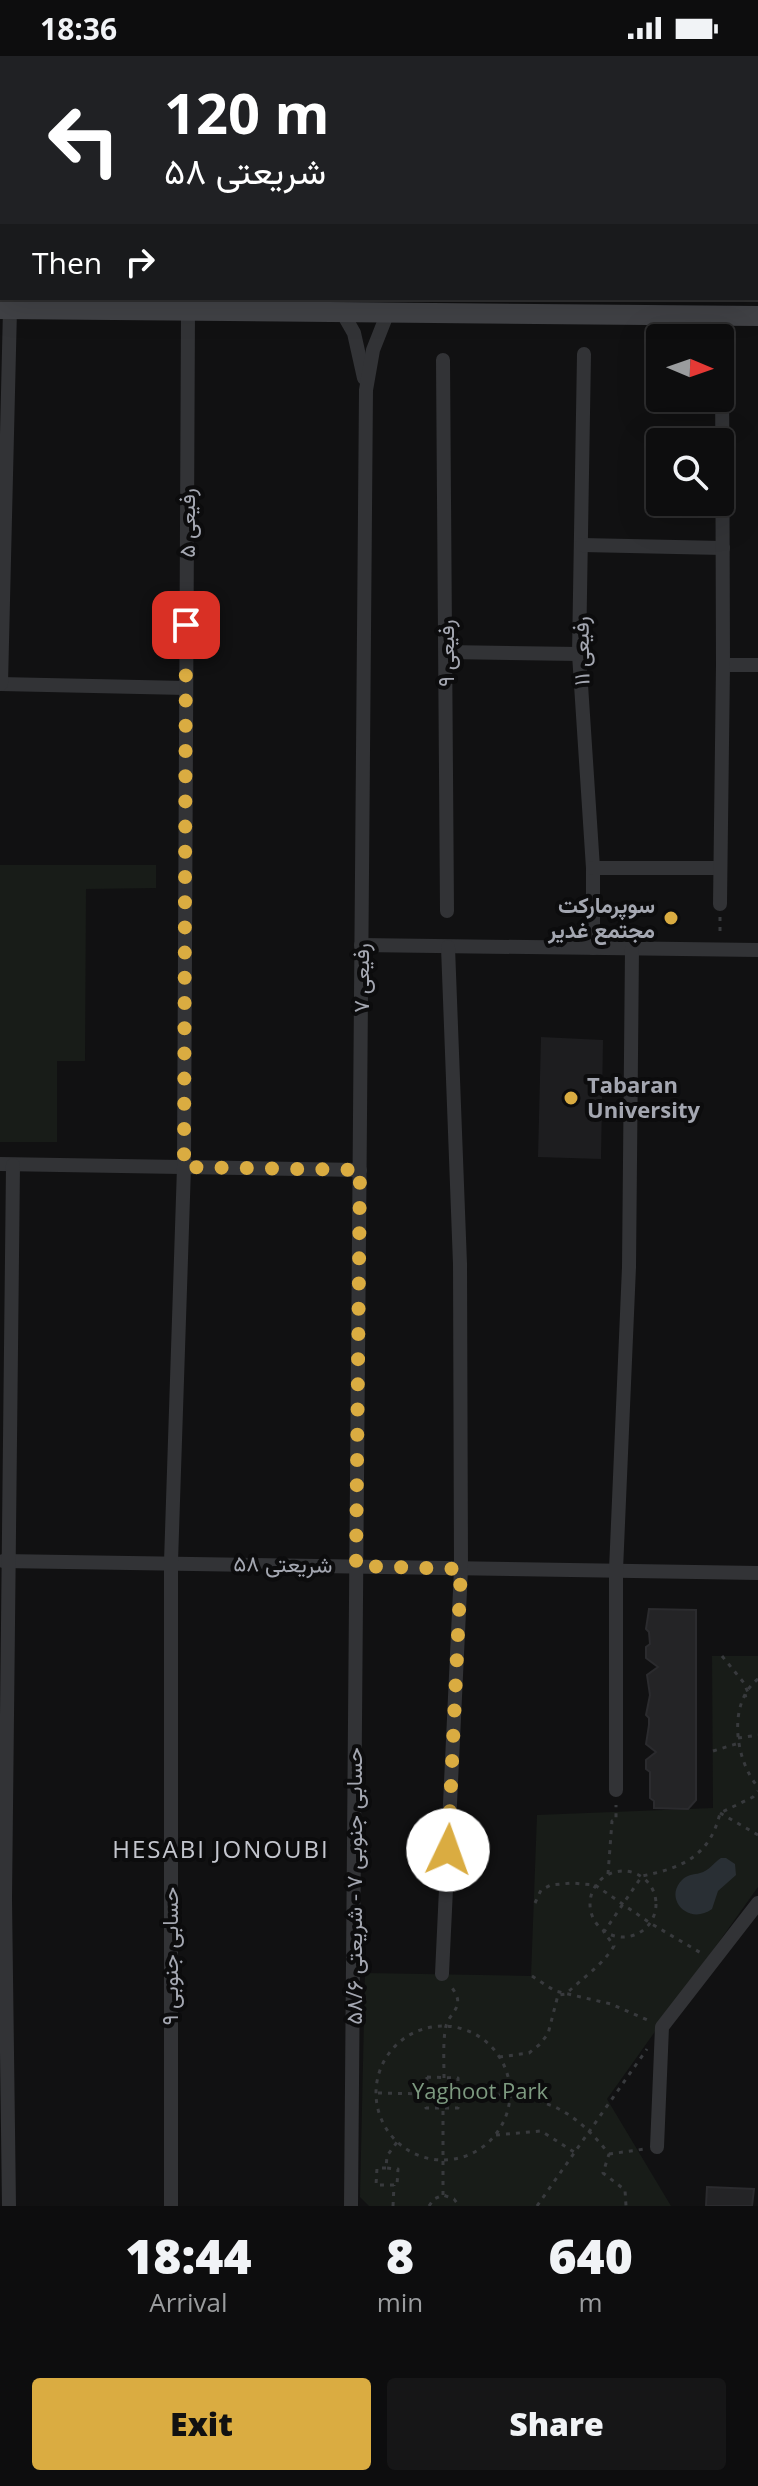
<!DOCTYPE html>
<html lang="en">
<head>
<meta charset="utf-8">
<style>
  :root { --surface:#0d0d0e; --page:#161617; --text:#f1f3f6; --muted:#9a9c9e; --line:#2d2d2e; --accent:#daac41 }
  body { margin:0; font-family:"Open Sans",Vazirmatn,sans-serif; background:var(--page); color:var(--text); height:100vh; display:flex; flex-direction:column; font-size:30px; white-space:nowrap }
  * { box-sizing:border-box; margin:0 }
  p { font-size:26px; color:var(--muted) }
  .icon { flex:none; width:44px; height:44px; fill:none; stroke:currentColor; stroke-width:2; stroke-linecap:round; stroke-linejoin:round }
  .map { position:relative; height:2150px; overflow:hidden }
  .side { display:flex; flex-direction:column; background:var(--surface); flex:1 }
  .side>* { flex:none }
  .top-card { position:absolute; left:0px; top:0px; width:758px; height:244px; box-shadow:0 8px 32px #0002,0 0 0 2px var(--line); background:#202124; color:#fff; overflow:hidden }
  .needle { width:52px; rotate:92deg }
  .tools { position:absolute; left:646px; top:268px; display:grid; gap:16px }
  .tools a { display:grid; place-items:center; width:88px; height:88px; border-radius:8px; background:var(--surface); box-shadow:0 8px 32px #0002,0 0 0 2px var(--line); font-size:40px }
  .pin { position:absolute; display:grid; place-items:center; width:68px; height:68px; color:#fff; margin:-34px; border-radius:16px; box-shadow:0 4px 12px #0006 }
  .me { position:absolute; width:88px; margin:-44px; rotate:3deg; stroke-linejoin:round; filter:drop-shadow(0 0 6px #0008) }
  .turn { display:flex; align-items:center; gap:28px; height:168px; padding:0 32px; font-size:36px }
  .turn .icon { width:104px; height:104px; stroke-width:2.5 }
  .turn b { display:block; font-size:56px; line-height:68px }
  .then { display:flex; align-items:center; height:76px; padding:0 32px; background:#0003; gap:16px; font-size:30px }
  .eta { display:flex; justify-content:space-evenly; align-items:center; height:136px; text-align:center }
  .eta b { font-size:48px; font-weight:800; line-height:56px }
  .action { display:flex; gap:16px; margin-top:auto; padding:16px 32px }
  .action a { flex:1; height:92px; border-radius:8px; background:var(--accent); color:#111; font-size:32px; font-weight:800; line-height:92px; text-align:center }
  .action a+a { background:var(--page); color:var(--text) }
  .status { display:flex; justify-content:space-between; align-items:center; height:56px; padding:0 40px; background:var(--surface); direction:ltr }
  .status svg { height:22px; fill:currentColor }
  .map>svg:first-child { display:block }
  .built { fill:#1d1d1f }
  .green { fill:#181c18 }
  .water { fill:#292f34 }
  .building { fill:#242426; stroke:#2b2b2e; stroke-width:2 }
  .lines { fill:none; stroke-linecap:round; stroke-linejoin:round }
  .path { stroke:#383a3d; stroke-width:3; stroke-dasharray:4 6; stroke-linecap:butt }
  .street { stroke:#323336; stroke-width:14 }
  .secondary { stroke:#414246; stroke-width:20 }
  .route { stroke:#daac41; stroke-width:14; stroke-dasharray:0 25.2 }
  .poi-dot { fill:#daac41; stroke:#0c0c0d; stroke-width:3 }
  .labels { text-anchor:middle; stroke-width:8; stroke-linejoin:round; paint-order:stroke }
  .street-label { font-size:22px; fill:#a4a7b1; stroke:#0c0c0d }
  .poi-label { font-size:22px; font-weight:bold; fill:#a4a7b1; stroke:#0c0c0d; text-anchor:end }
  .park-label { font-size:22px; fill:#7d9a80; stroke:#0c0c0d }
  .neighbourhood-label { font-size:24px; letter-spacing:2px; fill:#c4c6ce; stroke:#0c0c0d }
</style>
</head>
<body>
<div class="status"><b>18:36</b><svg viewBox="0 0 49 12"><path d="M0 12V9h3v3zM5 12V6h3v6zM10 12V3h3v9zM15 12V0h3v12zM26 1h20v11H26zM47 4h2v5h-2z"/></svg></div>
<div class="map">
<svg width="758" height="2150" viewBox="0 0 758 2150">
  <rect width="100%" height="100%" fill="#111112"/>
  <path class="built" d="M541,981L603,984L601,1103L538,1101Z"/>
  <g class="green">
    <path d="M0,809H156V832L86,833L85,1005H57V1086H0Z"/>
    <path d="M712,1600H758V1831L607,2043L671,2150H369L360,2141L365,1917L531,1920L537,1759L713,1752Z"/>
  </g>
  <path class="water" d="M721,1802H726L735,1808L736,1819L718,1835L712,1853C689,1870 663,1843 682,1824C688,1818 693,1819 700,1817C709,1815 713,1807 721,1802Z"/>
  <g class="building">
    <path d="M649,1553L696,1554V1744L688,1753L654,1752V1745L650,1742V1716L646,1713V1704L656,1696L646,1688L649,1669V1662L646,1659L650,1639L647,1619L658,1611L646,1602V1591L650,1588L649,1576L646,1573Z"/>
    <path d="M707,2131L754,2133L752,2150H706Z"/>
  </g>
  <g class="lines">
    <g class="path">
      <path d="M720,861V878"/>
      <path d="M722,1600L744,1627L749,1639L745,1640"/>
      <path d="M758,1623C727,1647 735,1704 758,1731"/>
      <path d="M738,1682L758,1679"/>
      <path d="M713,1695L739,1687"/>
      <path d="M720,1757L758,1779"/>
      <circle cx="623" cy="1848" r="33"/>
      <path d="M608,1818L612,1765L616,1764V1749"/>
      <path d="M535,1847L541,1834L551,1829L572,1827L595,1829L650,1867L701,1897"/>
      <path d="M532,1920L555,1935L611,1948L650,1965"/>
      <circle cx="443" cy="2037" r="67"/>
      <path d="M499,2001L529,1997L539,1989L548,1978L558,1939L566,1938C582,1922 602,1910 614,1890L604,1876L642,1820C682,1812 710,1800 720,1757L753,1741L758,1735"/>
      <path d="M427,2021L458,2022V2052H426Z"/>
      <path d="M444,2022C444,2006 443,1990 445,1975C447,1954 470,1953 449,1928"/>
      <path d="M378,2037L427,2038"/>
      <path d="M458,2038C528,2039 563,2039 609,2098L603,2117L625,2134L626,2150"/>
      <path d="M496,2079L541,2075L574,2096"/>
      <path d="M609,2098L645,2093"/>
      <path d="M386,2112H377L376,2129H397L398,2113L386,2112L387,2100L397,2086"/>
      <path d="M443,2139V2052"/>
      <path d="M393,2150L394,2129"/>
      <path d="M429,2150L434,2143L443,2139L454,2143L459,2150"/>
      <path d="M537,2150L647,1993"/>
    </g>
    <g class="street">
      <path d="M177,2V0"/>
      <path d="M459,2V0"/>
      <path d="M625,2V0"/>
      <path d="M342,256L354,277L364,322"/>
      <path d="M584,298L579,598L593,812V892"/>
      <path d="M443,304L447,855"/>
      <path d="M582,489L723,492"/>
      <path d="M446,596L579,598"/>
      <path d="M723,609H758"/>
      <path d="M0,628L186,632"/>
      <path d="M1,628L10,253"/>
      <path d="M593,812H720"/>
      <path d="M720,848L723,609L722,297"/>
      <path d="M361,889L758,894"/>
      <path d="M0,1108L360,1114"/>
      <path d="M3,1505L758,1517"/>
      <path d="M616,1734V1514L629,1211L632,893"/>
      <path d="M442,1918L461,1513L460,1208L448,891"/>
      <path d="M657,2091L662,1971L758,1847"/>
      <path d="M9,2150L5,1843L13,1109"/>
      <path d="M171,2150V1506L184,1111L188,254"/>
      <path d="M351,2150L366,334L373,294L388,256"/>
    </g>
    <g class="secondary">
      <path d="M354,2V0"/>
      <path d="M0,226H2"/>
      <path d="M756,233H758"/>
      <path d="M0,253L758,260"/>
    </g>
  </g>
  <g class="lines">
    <path class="route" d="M186,569L184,1111L360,1114L356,1510L461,1513L448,1794"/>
  </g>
  <g class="poi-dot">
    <circle cx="671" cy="862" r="8"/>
    <circle cx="571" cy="1042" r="8"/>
  </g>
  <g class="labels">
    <g class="street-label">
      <text transform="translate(187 467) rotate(-90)" y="8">رفیعی ۵</text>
      <text transform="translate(581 595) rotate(-91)" y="8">رفیعی ۱۱</text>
      <text transform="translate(446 597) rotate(-90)" y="8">رفیعی ۹</text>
      <text transform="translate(361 922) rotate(-90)" y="8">رفیعی ۷</text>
      <text transform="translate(283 1508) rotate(1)" y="8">شریعتی ۵۸</text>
      <text transform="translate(354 1830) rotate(-90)" y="8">حسابی جنوبی ۷ - شریعتی ۵۸/۶</text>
      <text transform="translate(170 1900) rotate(-90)" y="8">حسابی جنوبی ۹</text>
    </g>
    <g class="poi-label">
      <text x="655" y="857">سوپرمارکت<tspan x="655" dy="25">مجتمع غدیر</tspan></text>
      <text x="587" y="1037" text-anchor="start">Tabaran<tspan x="587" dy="25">University</tspan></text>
    </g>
    <g class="park-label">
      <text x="480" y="2043">Yaghoot Park</text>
    </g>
    <g class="neighbourhood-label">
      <text x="221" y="1802">HESABI JONOUBI</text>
    </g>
  </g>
</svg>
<div class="tools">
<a><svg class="needle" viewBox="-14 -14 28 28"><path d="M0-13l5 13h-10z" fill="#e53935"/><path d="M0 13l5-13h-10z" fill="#9a9c9e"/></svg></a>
<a><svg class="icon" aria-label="search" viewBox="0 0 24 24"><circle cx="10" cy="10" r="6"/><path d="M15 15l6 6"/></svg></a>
</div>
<div class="pin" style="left:186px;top:569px;background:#d93025"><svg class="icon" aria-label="arrive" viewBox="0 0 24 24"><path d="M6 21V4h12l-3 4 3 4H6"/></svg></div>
<svg class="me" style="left:448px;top:1794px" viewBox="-20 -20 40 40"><circle r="19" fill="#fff"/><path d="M0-13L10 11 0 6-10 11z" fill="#daac41"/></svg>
<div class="top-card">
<div class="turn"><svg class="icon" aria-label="left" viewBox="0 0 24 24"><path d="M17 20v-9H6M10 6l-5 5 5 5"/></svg><div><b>120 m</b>شریعتی ۵۸</div></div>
<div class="then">Then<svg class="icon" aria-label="right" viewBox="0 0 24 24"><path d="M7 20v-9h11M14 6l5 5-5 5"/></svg></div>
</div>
</div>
<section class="side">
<div class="eta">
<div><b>18:44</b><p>Arrival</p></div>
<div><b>8</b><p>min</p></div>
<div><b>640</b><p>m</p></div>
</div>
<div class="action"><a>Exit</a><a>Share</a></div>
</section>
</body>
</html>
